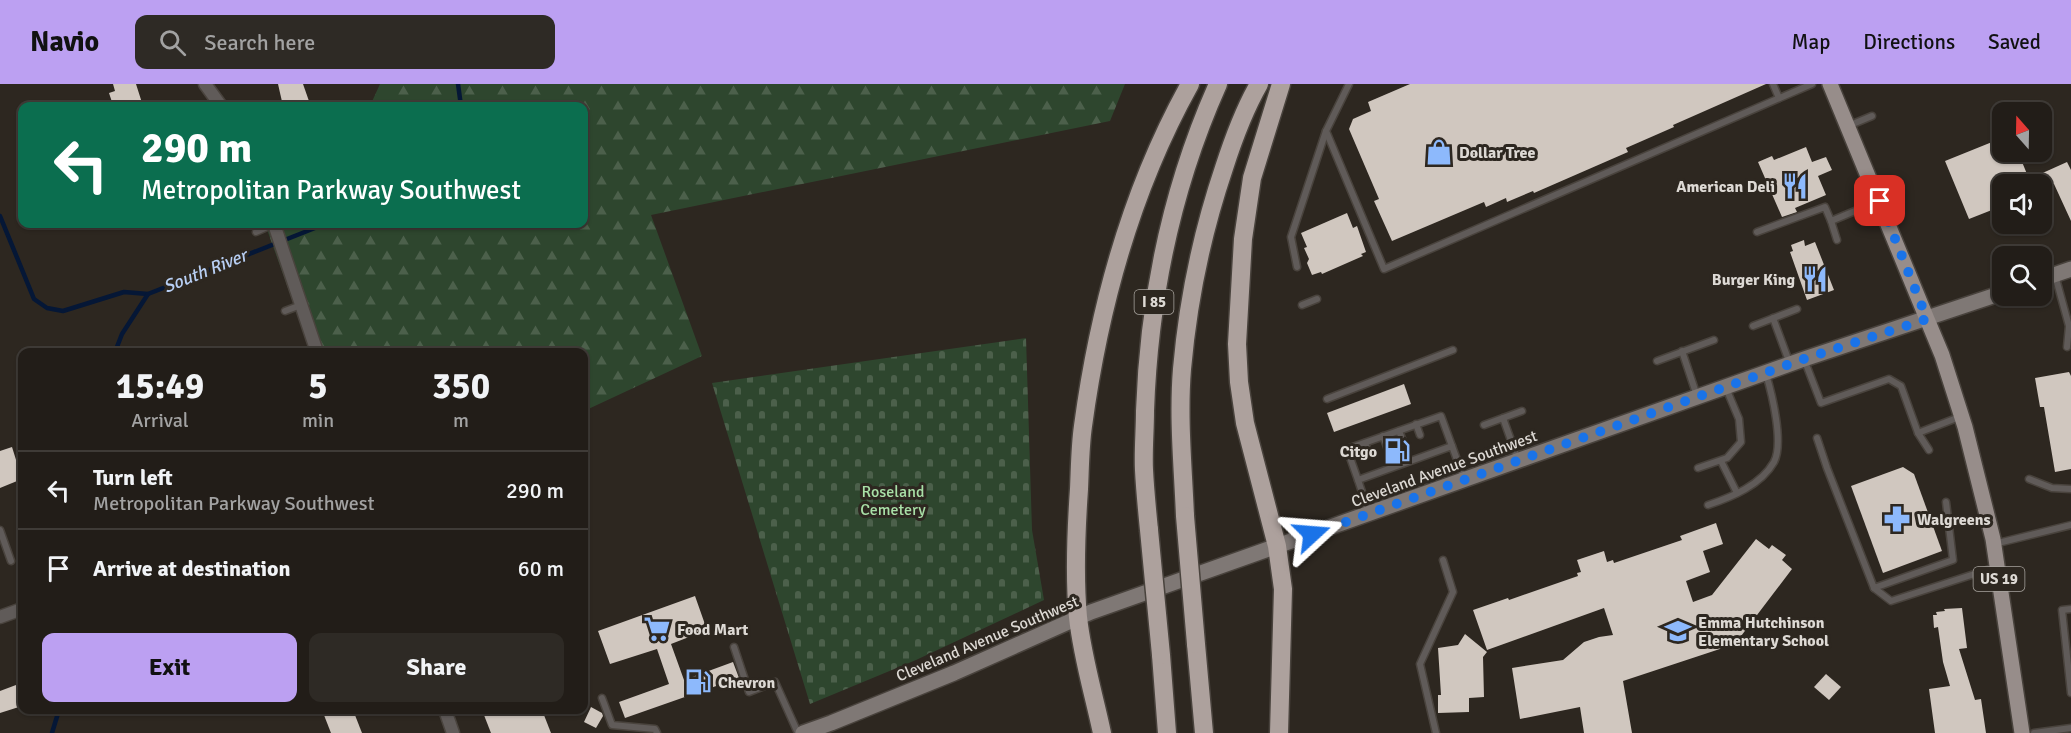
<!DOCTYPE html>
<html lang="en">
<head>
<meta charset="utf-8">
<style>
  :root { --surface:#221d18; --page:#2e2a25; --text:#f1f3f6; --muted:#a2a2a2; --line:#3f3b37; --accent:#bca0f2 }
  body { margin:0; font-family:Signika,sans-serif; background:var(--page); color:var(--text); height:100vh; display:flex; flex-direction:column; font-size:22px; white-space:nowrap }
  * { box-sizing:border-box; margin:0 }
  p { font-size:20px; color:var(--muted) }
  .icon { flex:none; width:33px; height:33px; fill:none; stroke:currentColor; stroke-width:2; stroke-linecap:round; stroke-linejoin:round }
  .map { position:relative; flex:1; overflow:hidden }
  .side { position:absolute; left:18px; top:264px; width:570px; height:366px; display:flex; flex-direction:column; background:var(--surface); border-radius:12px; box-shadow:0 2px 4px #0004,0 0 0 2px var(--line) }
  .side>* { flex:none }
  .banner { position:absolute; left:18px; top:18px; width:570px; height:126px; border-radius:12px; box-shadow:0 2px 4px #0004,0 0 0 2px var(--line); background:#0b6e4f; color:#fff; overflow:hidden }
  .needle { width:39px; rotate:340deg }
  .controls { position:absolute; left:1992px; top:18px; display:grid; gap:12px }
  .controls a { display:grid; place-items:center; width:60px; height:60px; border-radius:12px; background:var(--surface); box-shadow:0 2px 4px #0004,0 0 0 2px var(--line); font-size:30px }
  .pin { position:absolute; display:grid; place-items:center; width:51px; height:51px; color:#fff; margin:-26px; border-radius:12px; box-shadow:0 3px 9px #0006 }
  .me { position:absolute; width:66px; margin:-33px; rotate:71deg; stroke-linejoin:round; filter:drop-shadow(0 0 4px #0008) }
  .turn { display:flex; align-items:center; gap:21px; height:126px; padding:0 24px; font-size:27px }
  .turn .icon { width:78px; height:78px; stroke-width:2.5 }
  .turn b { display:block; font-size:42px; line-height:51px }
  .eta { display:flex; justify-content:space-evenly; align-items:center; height:102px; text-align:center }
  .eta b { font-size:36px; font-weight:700; line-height:42px }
  .cta { display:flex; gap:12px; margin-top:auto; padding:12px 24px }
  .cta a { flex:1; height:69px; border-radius:12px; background:var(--accent); color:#111; font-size:24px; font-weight:700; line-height:69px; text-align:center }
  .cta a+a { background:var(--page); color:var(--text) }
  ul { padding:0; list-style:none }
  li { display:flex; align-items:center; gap:18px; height:78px; padding:0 24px; border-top:2px solid var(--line) }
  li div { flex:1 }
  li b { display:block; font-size:22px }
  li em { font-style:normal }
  header { display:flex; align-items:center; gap:36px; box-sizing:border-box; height:84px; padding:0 30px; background:var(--accent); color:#111 }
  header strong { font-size:28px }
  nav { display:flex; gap:33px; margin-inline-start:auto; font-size:21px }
  .search { width:420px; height:54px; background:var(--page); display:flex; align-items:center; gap:15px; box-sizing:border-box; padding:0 21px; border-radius:12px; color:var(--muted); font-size:22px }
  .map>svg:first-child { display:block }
  .forest { fill:url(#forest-firs) }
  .cemetery { fill:url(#cemetery-stones) }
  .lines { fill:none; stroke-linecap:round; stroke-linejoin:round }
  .stream { stroke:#051736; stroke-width:4.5 }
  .building { fill:#d0c7bf }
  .lane-casing { stroke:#49433d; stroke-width:9 }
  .street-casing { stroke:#49433d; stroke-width:15 }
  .secondary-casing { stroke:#49433d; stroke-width:18 }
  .primary-casing { stroke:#49433d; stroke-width:18 }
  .highway-casing { stroke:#49433d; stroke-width:21 }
  .lane { stroke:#605b59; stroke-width:6 }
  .street { stroke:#605b59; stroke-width:12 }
  .secondary { stroke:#7f7875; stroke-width:15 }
  .primary { stroke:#978d8a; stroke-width:15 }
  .highway { stroke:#ada19d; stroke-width:18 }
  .highway-bridge-casing { stroke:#49433d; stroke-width:21; stroke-linecap:butt }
  .highway-bridge { stroke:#ada19d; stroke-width:18 }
  .route { stroke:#1a73e8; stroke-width:10; stroke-dasharray:0 18 }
  .labels { text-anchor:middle; stroke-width:6; stroke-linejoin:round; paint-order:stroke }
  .shield { fill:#2d2720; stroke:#a8a49e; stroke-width:1.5 }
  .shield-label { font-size:15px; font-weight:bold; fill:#ddd9d4 }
  .poi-label { font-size:16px; font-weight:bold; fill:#ddd9d4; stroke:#2d2720; text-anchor:start }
  .street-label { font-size:16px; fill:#ddd9d4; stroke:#2d2720 }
  .park-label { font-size:16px; fill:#a9e0a7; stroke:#2d2720 }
  .water-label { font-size:18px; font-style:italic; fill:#b8cff4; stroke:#2d2720 }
</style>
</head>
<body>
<header>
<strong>Navio</strong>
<div class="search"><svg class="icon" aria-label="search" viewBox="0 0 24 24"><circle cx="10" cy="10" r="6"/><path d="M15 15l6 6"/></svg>Search here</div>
<nav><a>Map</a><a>Directions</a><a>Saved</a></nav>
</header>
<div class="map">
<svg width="2071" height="649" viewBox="0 0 2071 649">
  <defs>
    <pattern id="forest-firs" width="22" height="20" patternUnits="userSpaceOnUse" patternTransform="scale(1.5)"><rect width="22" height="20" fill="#2e462e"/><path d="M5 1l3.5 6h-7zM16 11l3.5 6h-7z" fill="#4c604b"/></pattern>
    <pattern id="cemetery-stones" width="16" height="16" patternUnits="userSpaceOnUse" patternTransform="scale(1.5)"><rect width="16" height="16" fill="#2e462e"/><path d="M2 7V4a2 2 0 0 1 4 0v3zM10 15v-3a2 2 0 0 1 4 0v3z" fill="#4c604b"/></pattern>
  </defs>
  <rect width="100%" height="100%" fill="#2d2720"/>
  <path class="forest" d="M380,0H1125L1110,37L651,131L702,272L584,327V268H311L265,140H584V22H370Z"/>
  <path class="cemetery" d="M1026,254L1032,446L1044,516L916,576L810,620L712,299Z"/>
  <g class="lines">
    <g class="stream">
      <path d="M458,0L461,22"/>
      <path d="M0,132L34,215L47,224L63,227L124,208L148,210"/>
      <path d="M115,268L122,250L148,210L325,140"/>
      <path d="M52,649L59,626"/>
    </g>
  </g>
  <g class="building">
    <path d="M113,0H136L143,22H120L119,20L113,21L109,9L115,7Z"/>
    <path d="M278,0H303L310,20L301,22H283Z"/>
    <path d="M1410,0H1766L1673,41L1674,43L1626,64L1628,68L1534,109L1533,107L1507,118L1506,114L1486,123L1484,118L1392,157L1374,117L1379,115L1349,45L1353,35L1371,27L1368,18Z"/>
    <path d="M2002,54V68H2018L2029,95L2067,78L2071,86V137L2054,100H2002V122L1969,135L1945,77Z"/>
    <path d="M1806,63L1812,78L1826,73L1832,86L1818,92L1826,111L1795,124L1797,128L1782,133L1758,78L1772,72L1774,76Z"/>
    <path d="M1347,129L1353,144L1357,142L1366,168L1361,170L1363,172L1322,190L1321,188L1312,191L1307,179L1309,175L1304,164L1307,163L1301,149Z"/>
    <path d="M1804,156L1805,162L1815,158L1834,206L1807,216L1790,168L1793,167L1791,161Z"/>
    <path d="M2069,288L2071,292V385L2055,388L2044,323H2040L2035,294Z"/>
    <path d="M1404,300L1411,320L1334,348L1327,329Z"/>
    <path d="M12,363L22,395L0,404V367Z"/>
    <path d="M1903,383L1914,390L1942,467L1883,489L1851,402Z"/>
    <path d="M1716,439L1723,460L1703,467L1710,488L1686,497L1693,518L1712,511L1756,455L1769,465L1772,461L1786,471L1782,476L1792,485L1735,560L1623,597L1632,649H1584L1580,623L1520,635L1512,584L1563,576L1584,558L1599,553L1613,551L1604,524L1487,566L1473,526L1508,514L1509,516L1578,492L1577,489L1581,488L1577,476L1604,467L1607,478L1613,476L1614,479L1682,456L1680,452Z"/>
    <path d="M695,512L707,546L671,560L684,596L733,578L739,594L625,634L619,618L669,600L657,565L610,580L598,547Z"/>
    <path d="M1962,524L1967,564L1959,565L1975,616L1981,615L1986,649H1935L1929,605L1950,602L1943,578L1938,543L1934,544L1933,531H1937L1936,528L1945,527L1944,525Z"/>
    <path d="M1465,550L1487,568L1483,573L1484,613L1469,614V628L1438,629V611H1441L1438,564L1458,561Z"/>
    <path d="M1826,590L1841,603L1829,616L1814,603Z"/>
    <path d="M16,601L22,622L0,629V607Z"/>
    <path d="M591,623L602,629L603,632L596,644L584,638Z"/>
    <path d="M322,626H353L362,649H331Z"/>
    <path d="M482,626H542L551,649H491Z"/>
  </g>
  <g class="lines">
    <g class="lane-casing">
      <g id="lane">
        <path d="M1349,0L1326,47L1384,185L1812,0"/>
        <path d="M1773,0L1779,14"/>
        <path d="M1848,42L1872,32"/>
        <path d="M1831,137L1837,156"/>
        <path d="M256,148L274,140"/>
        <path d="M1757,148L1825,123L1831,137L1879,117"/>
        <path d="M1297,183L1291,153L1326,47"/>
        <path d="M2055,191L2069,242L2067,263"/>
        <path d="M1302,221L1317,215"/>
        <path d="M285,227L301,221"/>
        <path d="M1773,234L1790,280"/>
        <path d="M1753,242L1797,225"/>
        <path d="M1682,267L1697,312"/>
        <path d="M1804,275L1821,319L1889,295L1901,302L1918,349L1929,366"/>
        <path d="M1657,277L1714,256"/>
        <path d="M1327,315L1453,266"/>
        <path d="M1503,334L1518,376"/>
        <path d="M1416,340L1420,351"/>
        <path d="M1484,341L1522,327"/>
        <path d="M1399,347L1403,357"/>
        <path d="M1918,349L1962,332"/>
        <path d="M1383,352L1387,363"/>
        <path d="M1817,354L1827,384L1874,504L1953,476L1946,418"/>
        <path d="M1365,359L1369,369"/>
        <path d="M1721,377L1737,409"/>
        <path d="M1698,384L1727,374L1741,358L1739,335L1726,304"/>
        <path d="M2029,395L2052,404L2071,405"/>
        <path d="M1358,396L1347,365L1441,332L1452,362"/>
        <path d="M1708,421C1732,413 1761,401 1774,378C1784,359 1772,310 1766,290"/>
        <path d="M1369,429L1358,396L1452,362L1464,395"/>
        <path d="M0,446L11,477"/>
        <path d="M1994,460L2071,441"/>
        <path d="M1874,504L1891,517L1996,483"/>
        <path d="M2071,525L2062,526L2071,609"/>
        <path d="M734,563L749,608L775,598L798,649"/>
        <path d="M602,614L612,641L655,645L657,649"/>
        <path d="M365,627L370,626"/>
        <path d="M1436,649L1420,580L1453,508L1443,476"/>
        <path d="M2034,649L2071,644"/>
      </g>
    </g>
    <g class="street-casing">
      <g id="street">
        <path d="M205,0L221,22"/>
        <path d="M274,140L317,268"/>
        <path d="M0,533L22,525"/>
        <path d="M445,626L453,649"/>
      </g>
    </g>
    <g class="secondary-casing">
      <g id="secondary">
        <path d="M2042,195L2071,185"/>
        <path d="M803,649L831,639L954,589L1091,528L1804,275L2002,209"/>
      </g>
    </g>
    <g class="primary-casing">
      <path id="primary" d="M1830,0L1927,235L1942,271L1965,343L1993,455L2022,649"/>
    </g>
    <g class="highway-casing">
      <g id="highway">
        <path d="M1185,432C1183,383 1178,334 1182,285C1188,217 1202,149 1224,84C1233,56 1244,26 1259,0"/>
        <path d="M1149,446C1147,426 1145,406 1144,386C1143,367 1145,347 1145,327C1149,213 1171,105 1218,0"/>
        <path d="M1196,560L1204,649"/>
        <path d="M1161,571L1167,649"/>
        <path d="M1102,649C1094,611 1082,572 1078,533C1074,491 1076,448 1079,405C1080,384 1080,363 1083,342C1099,224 1132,104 1190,0"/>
        <path d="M1279,649L1283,505L1277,462L1245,339L1239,298L1237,260L1243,155L1252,94L1281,0"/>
      </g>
    </g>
    <use href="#lane" class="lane"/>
    <use href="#street" class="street"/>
    <use href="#secondary" class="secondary"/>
    <use href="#primary" class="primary"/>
    <use href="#highway" class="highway"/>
    <g class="highway-bridge-casing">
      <g id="highway-bridge">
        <path d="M1185,432L1196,560"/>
        <path d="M1149,446L1161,571"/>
      </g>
    </g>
    <use href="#highway-bridge" class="highway-bridge"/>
  </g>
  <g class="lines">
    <path class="route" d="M1312,450L1804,275L1927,235L1880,117"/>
  </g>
  <defs>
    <g id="shop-bare" transform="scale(2.07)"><path d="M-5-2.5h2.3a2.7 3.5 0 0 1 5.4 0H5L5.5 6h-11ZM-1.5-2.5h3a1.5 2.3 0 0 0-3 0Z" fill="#8db9fc" stroke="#2d2720" stroke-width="2.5" paint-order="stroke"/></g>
    <g id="restaurant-bare" transform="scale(2.07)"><path d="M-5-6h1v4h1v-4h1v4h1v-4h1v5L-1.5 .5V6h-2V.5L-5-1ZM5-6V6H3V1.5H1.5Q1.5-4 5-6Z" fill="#8db9fc" stroke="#2d2720" stroke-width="2.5" paint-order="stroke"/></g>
    <g id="fuel-bare" transform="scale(2.07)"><path d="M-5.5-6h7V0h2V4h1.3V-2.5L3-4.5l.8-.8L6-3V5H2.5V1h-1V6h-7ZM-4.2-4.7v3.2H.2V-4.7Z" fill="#8db9fc" stroke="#2d2720" stroke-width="2.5" paint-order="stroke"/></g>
    <g id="pharmacy-bare" transform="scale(2.07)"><path d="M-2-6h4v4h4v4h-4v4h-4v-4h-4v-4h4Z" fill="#8db9fc" stroke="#2d2720" stroke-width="2.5" paint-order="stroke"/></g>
    <g id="supermarket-bare" transform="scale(2.07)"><path d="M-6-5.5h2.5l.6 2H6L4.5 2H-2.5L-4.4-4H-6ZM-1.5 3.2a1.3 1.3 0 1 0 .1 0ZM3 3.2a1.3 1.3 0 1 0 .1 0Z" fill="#8db9fc" stroke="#2d2720" stroke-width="2.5" paint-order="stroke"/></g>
    <g id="school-bare" transform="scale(2.07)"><path d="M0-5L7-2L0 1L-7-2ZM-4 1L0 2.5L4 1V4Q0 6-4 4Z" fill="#8db9fc" stroke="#2d2720" stroke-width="2.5" paint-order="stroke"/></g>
  </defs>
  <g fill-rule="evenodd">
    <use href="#shop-bare" x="1439" y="68"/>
    <use href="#restaurant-bare" x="1795" y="102"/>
    <use href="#restaurant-bare" x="1815" y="195"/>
    <use href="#fuel-bare" x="1397" y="367"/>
    <use href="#pharmacy-bare" x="1897" y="435"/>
    <use href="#supermarket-bare" x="657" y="545"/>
    <use href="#school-bare" x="1678" y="547"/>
    <use href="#fuel-bare" x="698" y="598"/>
  </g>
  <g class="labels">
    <g class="shield">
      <rect x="1134.5" y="206" width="39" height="24" rx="4.5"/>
      <rect x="1973.5" y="483" width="51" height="24" rx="4.5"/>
    </g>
    <g class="shield-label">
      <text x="1154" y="223">I 85</text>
      <text x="1999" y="500">US 19</text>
    </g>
    <g class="poi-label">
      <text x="1459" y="74">Dollar Tree</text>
      <text x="1775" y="108" text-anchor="end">American Deli</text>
      <text x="1795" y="201" text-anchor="end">Burger King</text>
      <text x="1377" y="373" text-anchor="end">Citgo</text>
      <text x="1917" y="441">Walgreens</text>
      <text x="1698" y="544">Emma Hutchinson<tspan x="1698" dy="18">Elementary School</tspan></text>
      <text x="677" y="551">Food Mart</text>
      <text x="718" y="604">Chevron</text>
    </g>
    <g class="street-label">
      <text transform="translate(1444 384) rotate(-20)" y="6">Cleveland Avenue Southwest</text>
      <text transform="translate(987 554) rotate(-23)" y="6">Cleveland Avenue Southwest</text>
    </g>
    <g class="park-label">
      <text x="893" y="413">Roseland<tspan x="893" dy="18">Cemetery</tspan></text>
    </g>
    <g class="water-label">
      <text transform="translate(205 187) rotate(-22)" y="6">South River</text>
    </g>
  </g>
</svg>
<div class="controls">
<a><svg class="needle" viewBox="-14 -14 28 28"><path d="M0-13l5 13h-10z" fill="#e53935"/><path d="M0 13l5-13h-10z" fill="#a2a2a2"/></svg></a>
<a><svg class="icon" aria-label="sound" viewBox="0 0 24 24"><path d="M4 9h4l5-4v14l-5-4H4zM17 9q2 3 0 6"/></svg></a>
<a><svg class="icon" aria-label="search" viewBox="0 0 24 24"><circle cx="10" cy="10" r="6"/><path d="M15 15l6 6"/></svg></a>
</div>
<div class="pin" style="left:1880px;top:117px;background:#d93025"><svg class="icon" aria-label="arrive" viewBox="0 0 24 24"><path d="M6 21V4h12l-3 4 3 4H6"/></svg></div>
<svg class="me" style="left:1312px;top:450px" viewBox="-20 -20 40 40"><path d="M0-17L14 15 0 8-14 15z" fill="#1a73e8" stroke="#fff" stroke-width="4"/></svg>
<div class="banner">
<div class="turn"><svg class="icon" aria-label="left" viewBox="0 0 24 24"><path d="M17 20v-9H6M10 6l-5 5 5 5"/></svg><div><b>290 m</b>Metropolitan Parkway Southwest</div></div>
</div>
<section class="side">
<div class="eta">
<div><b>15:49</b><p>Arrival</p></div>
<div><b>5</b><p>min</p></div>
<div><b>350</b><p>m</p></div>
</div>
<ul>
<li><svg class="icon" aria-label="left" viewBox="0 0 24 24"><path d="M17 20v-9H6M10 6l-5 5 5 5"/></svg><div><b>Turn left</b><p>Metropolitan Parkway Southwest</p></div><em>290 m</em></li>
<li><svg class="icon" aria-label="arrive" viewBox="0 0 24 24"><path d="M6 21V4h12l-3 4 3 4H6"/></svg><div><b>Arrive at destination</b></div><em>60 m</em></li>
</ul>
<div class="cta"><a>Exit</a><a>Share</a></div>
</section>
</div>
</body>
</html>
